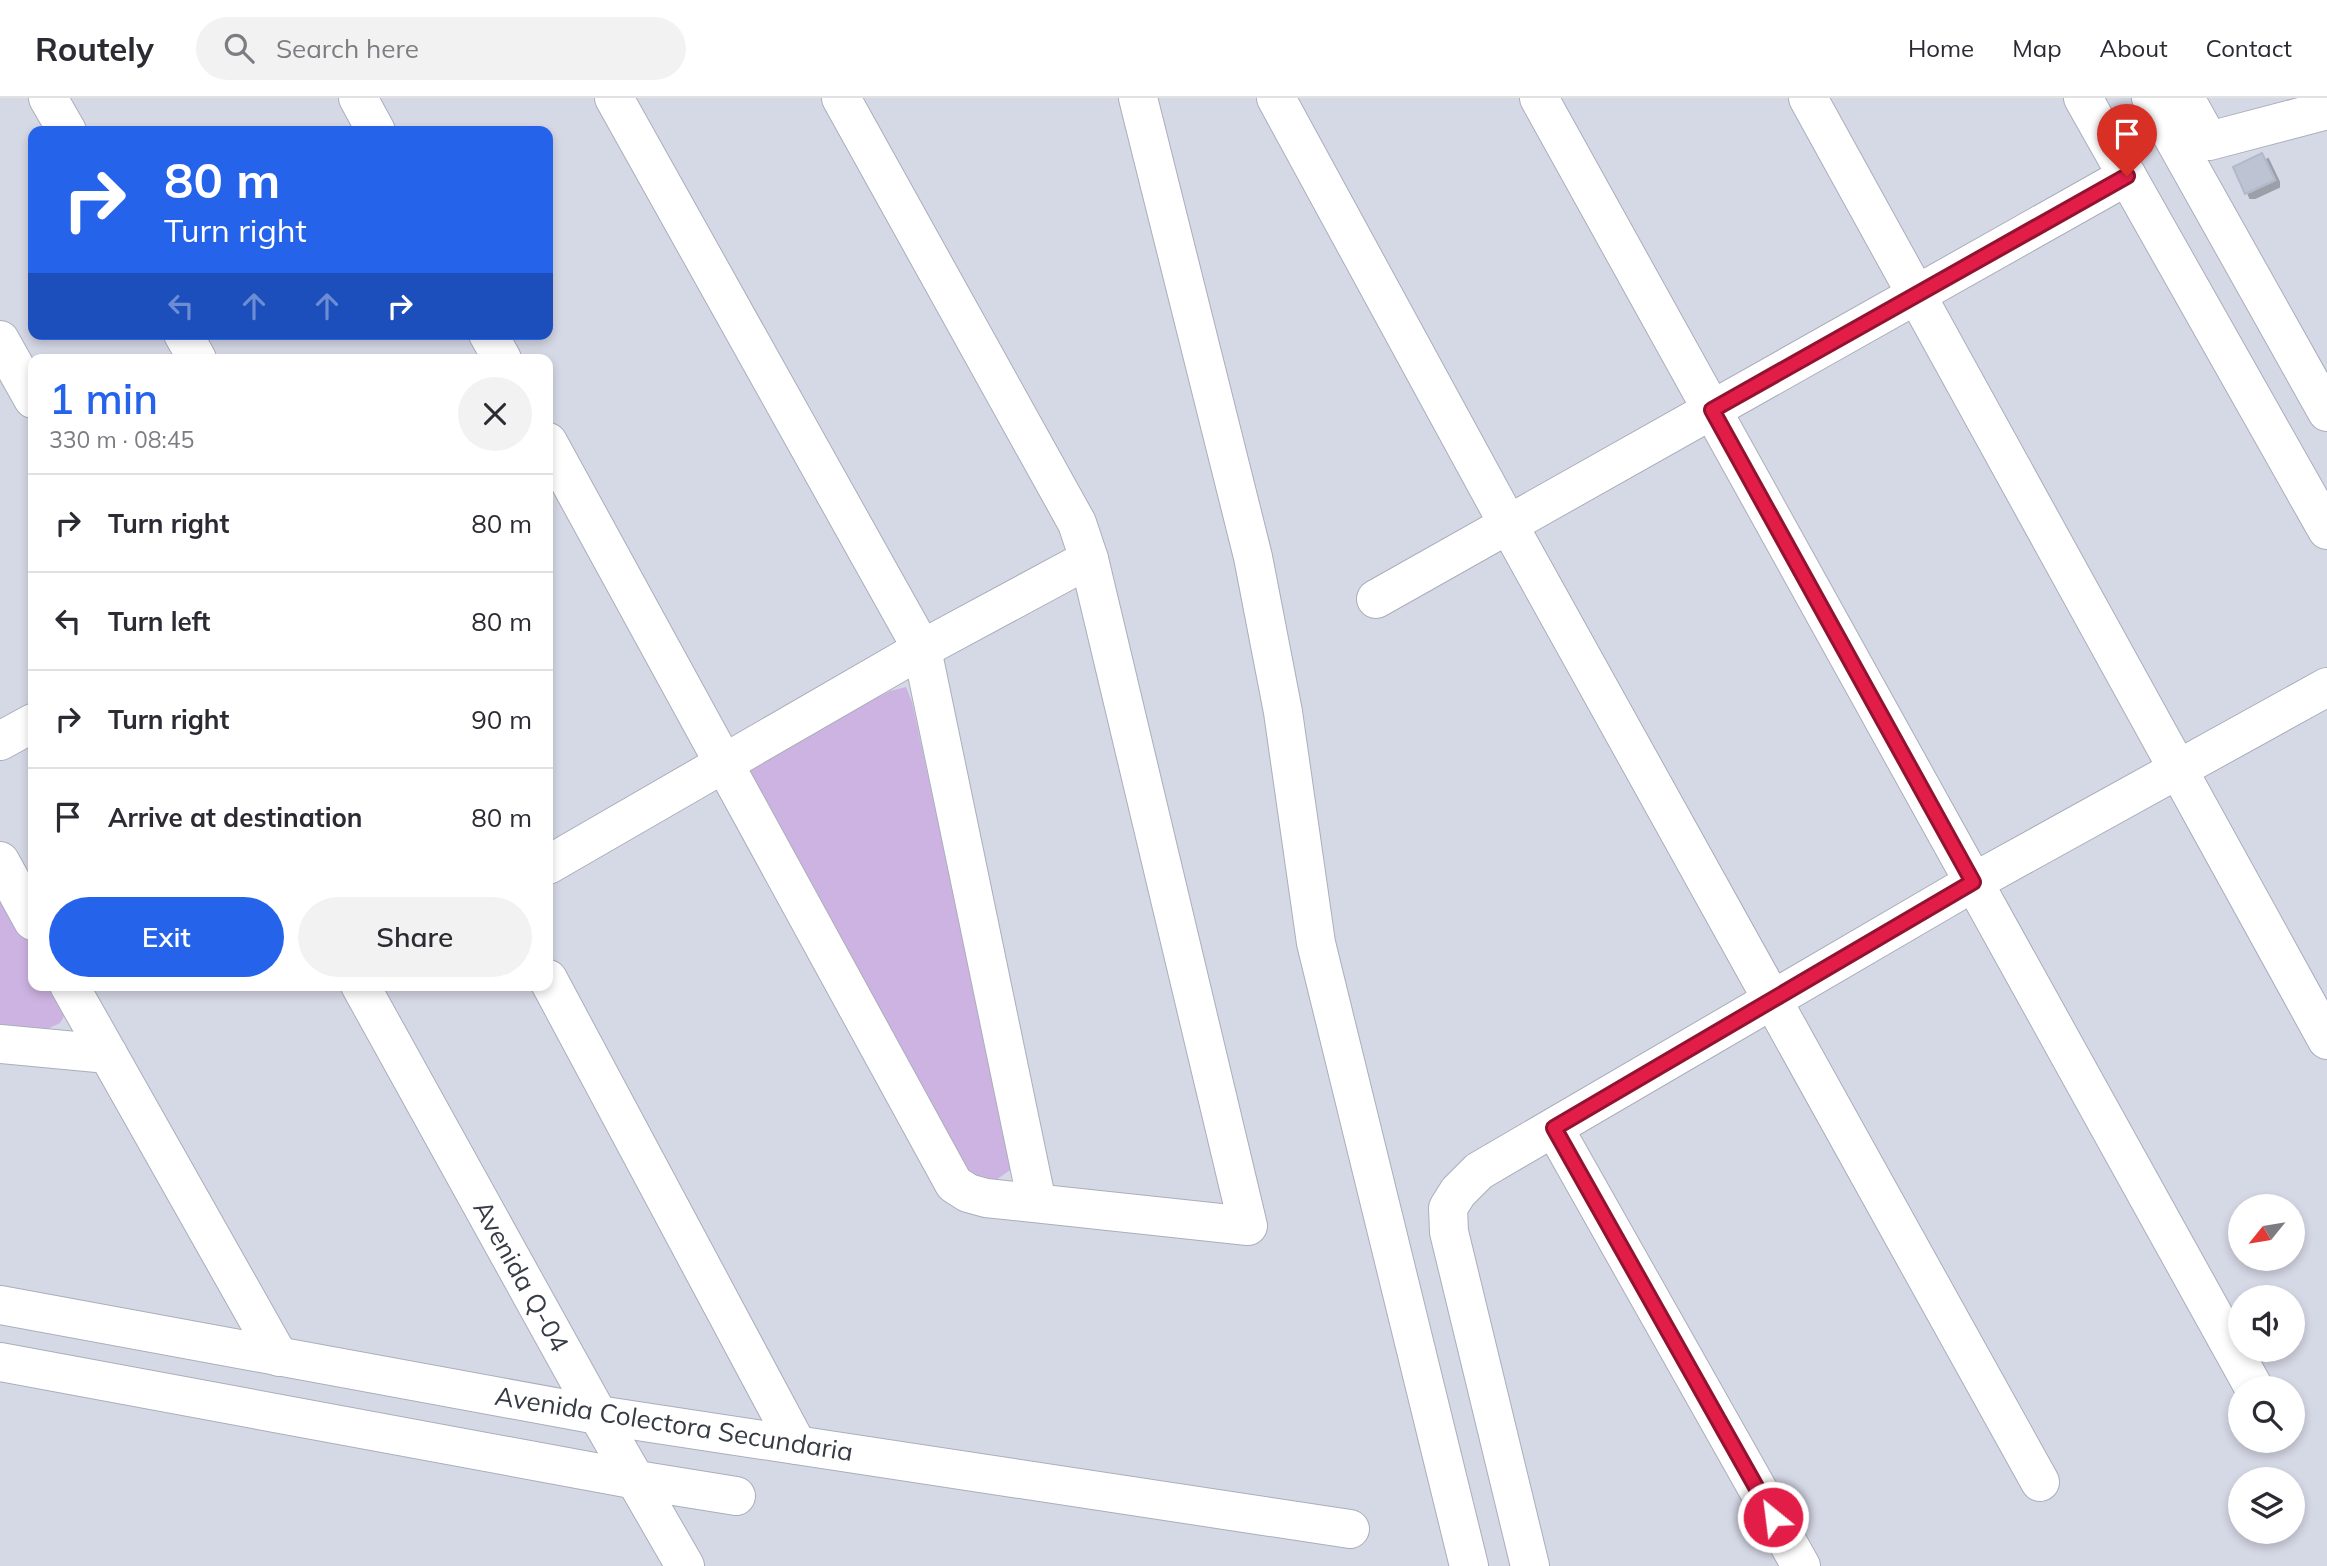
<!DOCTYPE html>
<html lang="en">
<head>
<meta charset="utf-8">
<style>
  :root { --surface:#fff; --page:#f2f2f3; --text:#2b2b33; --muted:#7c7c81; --line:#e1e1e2; --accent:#2563eb }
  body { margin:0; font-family:Mulish,sans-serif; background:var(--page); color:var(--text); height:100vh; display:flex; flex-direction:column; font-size:26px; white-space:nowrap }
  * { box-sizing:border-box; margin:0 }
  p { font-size:23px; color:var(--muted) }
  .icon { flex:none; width:38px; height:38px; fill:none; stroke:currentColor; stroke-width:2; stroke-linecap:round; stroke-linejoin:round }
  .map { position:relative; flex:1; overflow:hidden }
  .drawer { position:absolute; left:28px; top:256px; width:525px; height:637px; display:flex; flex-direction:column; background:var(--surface); border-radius:14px; box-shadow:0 4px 10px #0003 }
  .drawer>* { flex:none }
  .top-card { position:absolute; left:28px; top:28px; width:525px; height:214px; border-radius:14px; box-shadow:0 4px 10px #0003; background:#2563eb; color:#fff; overflow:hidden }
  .needle { width:46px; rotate:240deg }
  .controls { position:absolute; left:2228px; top:1096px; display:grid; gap:14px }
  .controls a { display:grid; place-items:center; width:77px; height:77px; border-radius:50%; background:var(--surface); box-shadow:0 4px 10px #0003; font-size:35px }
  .pin { position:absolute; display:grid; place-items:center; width:60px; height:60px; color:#fff; margin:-72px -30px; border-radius:50% 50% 50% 0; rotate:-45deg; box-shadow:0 0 7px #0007 }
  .pin .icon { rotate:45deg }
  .me { position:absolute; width:77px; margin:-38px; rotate:331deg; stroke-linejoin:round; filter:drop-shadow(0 0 5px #0008) }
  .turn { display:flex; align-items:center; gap:24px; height:147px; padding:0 21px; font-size:32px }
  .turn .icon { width:91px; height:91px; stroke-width:2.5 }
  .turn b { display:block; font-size:49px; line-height:60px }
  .lanes { display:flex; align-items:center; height:66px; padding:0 21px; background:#0003; justify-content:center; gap:35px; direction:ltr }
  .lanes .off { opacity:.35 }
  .round { display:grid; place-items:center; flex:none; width:74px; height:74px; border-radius:37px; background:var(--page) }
  .headline { display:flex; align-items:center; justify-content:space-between; height:119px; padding:0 21px }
  h1 { font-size:42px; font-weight:600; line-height:52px; color:var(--accent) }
  .cta { display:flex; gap:14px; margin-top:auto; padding:14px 21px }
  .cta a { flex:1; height:80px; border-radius:42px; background:var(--accent); color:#fff; font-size:28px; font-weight:600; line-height:80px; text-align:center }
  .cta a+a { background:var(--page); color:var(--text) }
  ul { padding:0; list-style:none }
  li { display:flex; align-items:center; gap:21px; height:98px; padding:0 21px; border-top:2px solid var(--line) }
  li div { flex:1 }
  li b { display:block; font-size:26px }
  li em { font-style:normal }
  header { display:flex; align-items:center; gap:42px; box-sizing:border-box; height:98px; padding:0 35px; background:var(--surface); border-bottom:2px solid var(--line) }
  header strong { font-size:33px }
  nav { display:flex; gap:38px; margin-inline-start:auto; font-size:24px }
  .search { width:490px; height:63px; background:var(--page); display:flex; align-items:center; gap:18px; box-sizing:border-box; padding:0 24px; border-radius:38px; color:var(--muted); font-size:26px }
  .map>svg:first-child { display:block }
  .residential { fill:#d5d8e5; fill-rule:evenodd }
  .green { fill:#cdb3e2 }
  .building { fill:#bdc3d2; stroke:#b1b9cc; stroke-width:2; filter:url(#shadow) }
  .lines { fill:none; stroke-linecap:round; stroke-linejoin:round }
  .minor-casing { stroke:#aaaebc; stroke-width:40 }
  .minor { stroke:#fff; stroke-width:38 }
  .route-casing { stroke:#92132f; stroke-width:18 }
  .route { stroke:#e11d48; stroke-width:12 }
  .labels { text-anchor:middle; stroke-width:5; stroke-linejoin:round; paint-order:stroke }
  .street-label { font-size:26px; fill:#363a44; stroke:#fff }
</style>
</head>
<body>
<header>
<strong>Routely</strong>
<div class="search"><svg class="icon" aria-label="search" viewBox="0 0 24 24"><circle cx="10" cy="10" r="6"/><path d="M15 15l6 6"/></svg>Search here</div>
<nav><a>Home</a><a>Map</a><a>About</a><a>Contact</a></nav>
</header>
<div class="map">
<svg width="2327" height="1468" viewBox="0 0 2327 1468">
  <defs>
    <filter id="shadow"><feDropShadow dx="6" dy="6" stdDeviation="0" flood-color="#0004"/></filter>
  </defs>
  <rect width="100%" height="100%" fill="#e6e9f2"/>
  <path class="residential" d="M0,0H2327V1468H0ZM33,33H548V236H33ZM33,261H548V887H33ZM2240,1108H2292V1160H2240ZM2240,1199H2292V1251H2240ZM2240,1290H2292V1342H2240ZM2240,1381H2292V1433H2240Z"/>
  <g class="green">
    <path d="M906,589L912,604L1013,1070L996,1082L978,1081L964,1073L748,681L750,667L761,660L890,593Z"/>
    <path d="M0,787L33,842V887H60L71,906L60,925L43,933L0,926Z"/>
  </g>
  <path class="building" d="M2262,55L2275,82L2245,96L2233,69Z"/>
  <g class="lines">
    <g class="minor-casing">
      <g id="minor">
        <path d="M48,0L67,33"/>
        <path d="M358,0L376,33"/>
        <path d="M614,0L922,551L1037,1105"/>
        <path d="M1138,0L1253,459L1283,614L1316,845L1469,1468"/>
        <path d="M1276,0L1508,426L2040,1384"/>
        <path d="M1539,0L2254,1290"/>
        <path d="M1808,0L2327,942"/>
        <path d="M2083,0L2327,432"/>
        <path d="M2151,0L2327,314"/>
        <path d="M2185,0L2209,43L2327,12"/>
        <path d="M183,236L197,261"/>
        <path d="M488,236L502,261"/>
        <path d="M0,242L33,301"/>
        <path d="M548,344L954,1086L968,1095L986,1100L1248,1128L1089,461L1077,425L841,0"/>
        <path d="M1376,501L2127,78"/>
        <path d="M0,643L33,625"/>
        <path d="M0,763L33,823"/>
        <path d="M548,767L922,551L1089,461"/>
        <path d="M548,881L797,1347"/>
        <path d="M69,887L279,1259"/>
        <path d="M360,887L598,1317L685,1468"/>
        <path d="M0,946L108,956"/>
        <path d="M1554,1030L1801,1468"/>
        <path d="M0,1207L598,1317L1350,1431"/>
        <path d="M0,1264L637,1382L736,1398"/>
        <path d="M1530,1468L1449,1134L1448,1110L1458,1094L1479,1073L1974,784L2327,589"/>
      </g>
    </g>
    <use href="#minor" class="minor"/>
  </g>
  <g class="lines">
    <g class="route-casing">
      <path id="route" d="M1773,1419L1554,1030L1973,784L1712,312L2127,78"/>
    </g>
    <use href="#route" class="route"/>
  </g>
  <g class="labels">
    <g class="street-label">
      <text transform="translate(521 1178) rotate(61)" y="9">Avenida Q-04</text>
      <text transform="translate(674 1326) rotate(9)" y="9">Avenida Colectora Secundaria</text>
    </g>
  </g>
</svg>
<div class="controls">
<a><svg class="needle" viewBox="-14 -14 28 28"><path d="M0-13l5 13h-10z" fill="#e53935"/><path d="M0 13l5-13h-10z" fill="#7c7c81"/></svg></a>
<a><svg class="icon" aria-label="sound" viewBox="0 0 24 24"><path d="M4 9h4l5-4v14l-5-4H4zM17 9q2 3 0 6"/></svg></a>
<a><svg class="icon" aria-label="search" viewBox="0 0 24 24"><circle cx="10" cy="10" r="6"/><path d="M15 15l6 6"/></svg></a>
<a><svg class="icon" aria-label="layers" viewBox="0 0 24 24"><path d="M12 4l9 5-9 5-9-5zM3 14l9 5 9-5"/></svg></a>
</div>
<div class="pin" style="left:2127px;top:78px;background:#d93025"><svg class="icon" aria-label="arrive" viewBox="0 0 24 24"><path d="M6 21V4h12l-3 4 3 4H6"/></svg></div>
<svg class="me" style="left:1773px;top:1419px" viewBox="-20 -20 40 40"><circle r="17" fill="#e11d48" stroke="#fff" stroke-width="3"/><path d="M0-11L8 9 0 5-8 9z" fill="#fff"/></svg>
<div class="top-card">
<div class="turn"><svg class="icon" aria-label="right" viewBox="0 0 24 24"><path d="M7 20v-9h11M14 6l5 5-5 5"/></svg><div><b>80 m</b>Turn right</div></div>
<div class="lanes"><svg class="icon off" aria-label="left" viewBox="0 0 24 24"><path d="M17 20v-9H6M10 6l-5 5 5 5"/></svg><svg class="icon off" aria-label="ahead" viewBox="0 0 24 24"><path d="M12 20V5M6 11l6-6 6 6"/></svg><svg class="icon off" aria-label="ahead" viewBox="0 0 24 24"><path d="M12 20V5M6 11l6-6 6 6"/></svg><svg class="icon" aria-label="right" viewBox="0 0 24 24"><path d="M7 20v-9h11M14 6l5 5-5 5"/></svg></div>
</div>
<section class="drawer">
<div class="headline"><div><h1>1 min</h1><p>330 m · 08:45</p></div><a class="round"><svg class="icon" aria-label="close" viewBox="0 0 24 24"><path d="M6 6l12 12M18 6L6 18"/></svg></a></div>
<ul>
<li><svg class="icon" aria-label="right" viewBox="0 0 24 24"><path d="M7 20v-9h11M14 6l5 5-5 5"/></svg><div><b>Turn right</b></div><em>80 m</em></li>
<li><svg class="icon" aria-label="left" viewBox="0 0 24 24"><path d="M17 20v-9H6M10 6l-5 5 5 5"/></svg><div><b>Turn left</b></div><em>80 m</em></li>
<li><svg class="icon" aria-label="right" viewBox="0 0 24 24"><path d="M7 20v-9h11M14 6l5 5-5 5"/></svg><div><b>Turn right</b></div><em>90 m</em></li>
<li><svg class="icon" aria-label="arrive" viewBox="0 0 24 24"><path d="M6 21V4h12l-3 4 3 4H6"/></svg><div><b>Arrive at destination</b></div><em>80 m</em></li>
</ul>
<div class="cta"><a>Exit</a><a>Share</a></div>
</section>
</div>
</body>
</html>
